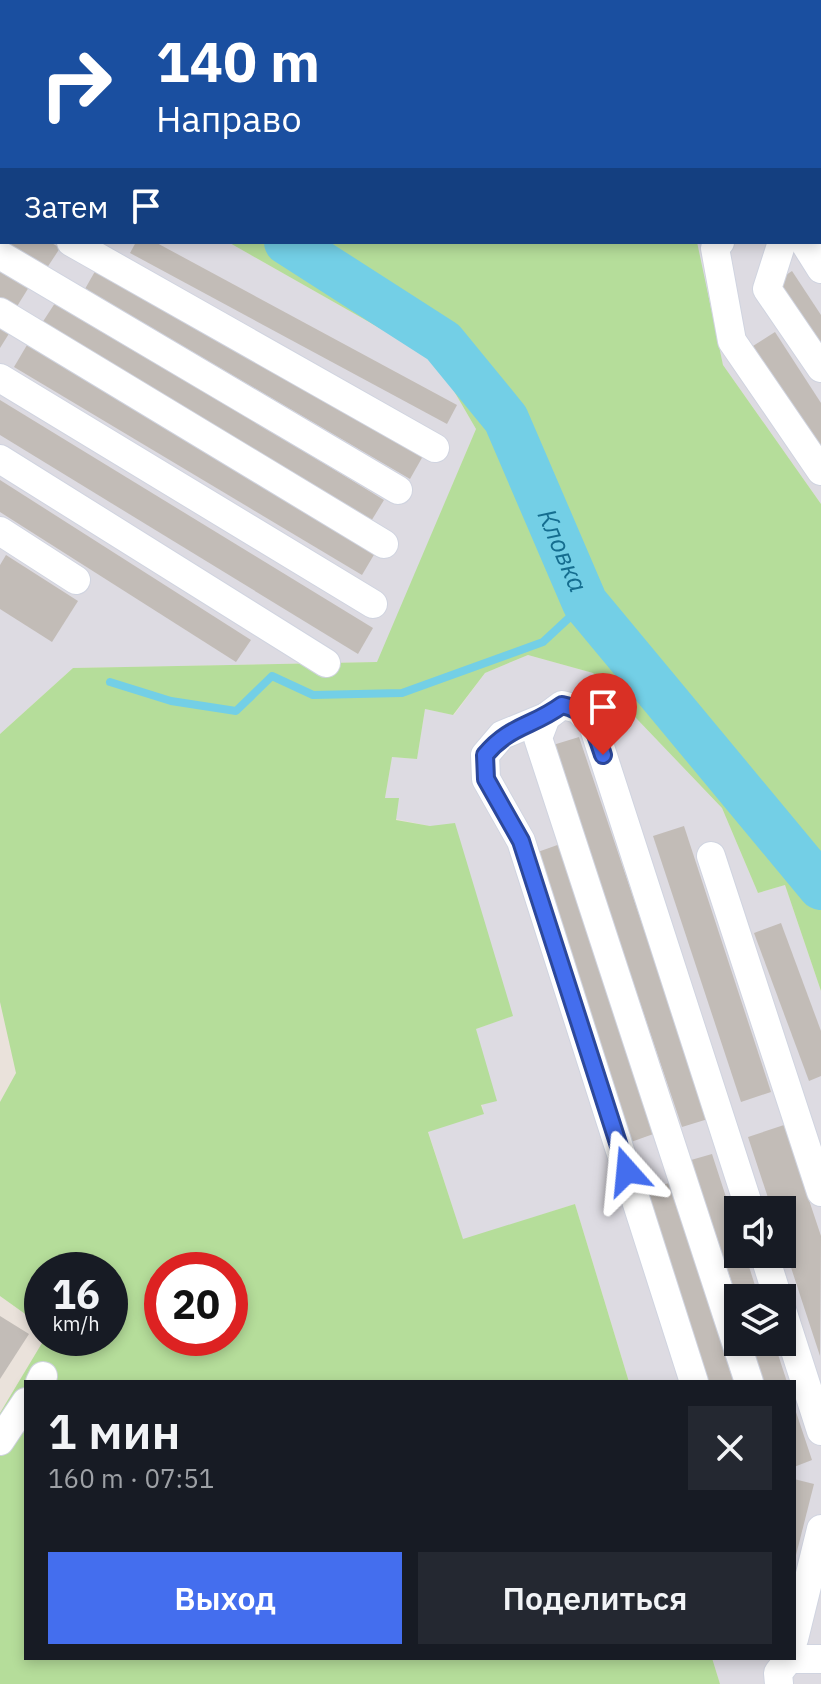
<!DOCTYPE html>
<html lang="ru">
<head>
<meta charset="utf-8">
<style>
  :root { --surface:#171b24; --page:#242831; --text:#f1f3f6; --muted:#9ea1a6; --accent:#446eee }
  body { margin:0; font-family:"IBM Plex Sans",sans-serif; background:var(--page); color:var(--text); height:100vh; display:flex; flex-direction:column; font-size:30px; white-space:nowrap }
  * { box-sizing:border-box; margin:0 }
  p { font-size:26px; color:var(--muted) }
  .icon { flex:none; width:44px; height:44px; fill:none; stroke:currentColor; stroke-width:2; stroke-linecap:round; stroke-linejoin:round }
  .map { position:relative; flex:1; overflow:hidden }
  .drawer { position:absolute; left:24px; top:1380px; width:772px; height:280px; display:flex; flex-direction:column; background:var(--surface); border-radius:0px; box-shadow:0 4px 12px #0003 }
  .drawer>* { flex:none }
  .top-card { position:absolute; left:0px; top:0px; width:822px; height:244px; box-shadow:0 4px 12px #0003; background:#1a4fa0; color:#fff; overflow:hidden }
  .controls { position:absolute; left:724px; top:1196px; display:grid; gap:16px }
  .controls a { display:grid; place-items:center; width:72px; height:72px; border-radius:0px; background:var(--surface); box-shadow:0 4px 12px #0003; font-size:40px }
  .speed { position:absolute; left:24px; top:1252px; display:flex; gap:16px; font-size:40px; font-weight:700; text-align:center }
  .speed>* { display:grid; place-content:center; width:104px; height:104px; border-radius:50%; background:var(--surface); box-shadow:0 4px 12px #0003; line-height:1 }
  .speed small { font-size:20px; font-weight:400 }
  .speed .limit { border:12px solid #d22; background:#fff; color:#111 }
  .pin { position:absolute; display:grid; place-items:center; width:68px; height:68px; color:#fff; margin:-82px -34px; border-radius:50% 50% 50% 0; rotate:-45deg; box-shadow:0 0 8px #0007 }
  .pin .icon { rotate:45deg }
  .me { position:absolute; width:88px; margin:-44px; rotate:342deg; stroke-linejoin:round; filter:drop-shadow(0 0 6px #0008) }
  .turn { display:flex; align-items:center; gap:28px; height:168px; padding:0 24px; font-size:36px }
  .turn .icon { width:104px; height:104px; stroke-width:2.5 }
  .turn b { display:block; font-size:56px; line-height:68px }
  .then { display:flex; align-items:center; height:76px; padding:0 24px; background:#0003; gap:16px; font-size:30px }
  .round { display:grid; place-items:center; flex:none; width:84px; height:84px; border-radius:0px; background:var(--page) }
  .headline { display:flex; align-items:center; justify-content:space-between; height:136px; padding:0 24px }
  h1 { font-size:48px; font-weight:600; line-height:60px }
  .button { display:flex; gap:16px; margin-top:auto; padding:16px 24px }
  .button a { flex:1; height:92px; border-radius:0px; background:var(--accent); color:#fff; font-size:32px; font-weight:600; line-height:92px; text-align:center }
  .button a+a { background:var(--page); color:var(--text) }
  .map>svg:first-child { display:block }
  .industrial { fill:#dddbe2; fill-rule:evenodd }
  .green { fill:#b5dd9a; fill-rule:evenodd }
  .lines { fill:none; stroke-linecap:round; stroke-linejoin:round }
  .stream { stroke:#73cfe6; stroke-width:8 }
  .river { stroke:#73cfe6; stroke-width:46 }
  .building { fill:#c2bcb7 }
  .minor-casing { stroke:#d0d4e0; stroke-width:30 }
  .minor { stroke:#fff; stroke-width:28 }
  .route-casing { stroke:#2c489b; stroke-width:20 }
  .route { stroke:#446eee; stroke-width:14 }
  .labels { text-anchor:middle; stroke-width:6; stroke-linejoin:round; paint-order:stroke }
  .water-label { font-size:26px; font-style:italic; fill:#156d8f; stroke:#fff }
</style>
</head>
<body>
<div class="map">
<svg width="821" height="1684" viewBox="0 0 821 1684">
  <rect width="100%" height="100%" fill="#eae2db"/>
  <g class="industrial">
    <path d="M821,99V504L723,365L695,244L820,242Z"/>
    <path d="M0,113L2,242H228L436,360L476,429L378,662L73,668L0,734Z"/>
    <path d="M528,655L593,673L722,808L758,893L785,885L821,991V1684H720L712,1658H794V1382H629L575,1204L463,1240L428,1131L483,1114L476,1029L512,1016L430,826L396,819L385,798L392,757L417,759L425,709L454,715L485,673ZM738,1210H782V1254H738ZM738,1298H782V1342H738Z"/>
  </g>
  <g class="green">
    <path d="M0,0H821V99L820,2H2V114Z"/>
    <path d="M228,242H697L723,365L821,504V991L785,885L758,893L722,808L593,673L528,655L485,673L453,715L425,709L417,759L392,757L385,798H399L396,820L430,826L455,823L513,1016L476,1029L497,1101L481,1105L484,1114L428,1132L463,1239L575,1204L629,1382H26V1658H712L720,1684H0V1413L45,1338H110V1270H42V1326L0,1296V1102L16,1073L0,1002V734L73,668L377,662L476,429L436,360ZM162,1270H230V1338H162Z"/>
  </g>
  <g class="lines">
    <g class="stream">
      <path d="M306,2L307,0"/>
      <path d="M110,682L171,701L236,711L272,676L313,695L402,693L543,642L585,603"/>
    </g>
    <g class="river">
      <path d="M0,23L2,24"/>
      <path id="s1" d="M287,242L443,342L506,419L585,603L821,887"/>
    </g>
  </g>
  <g class="building">
    <path d="M0,242H50L60,248L41,277Z"/>
    <path d="M136,242H155L457,405L447,424L130,253Z"/>
    <path d="M98,266L423,456L410,479L85,289Z"/>
    <path d="M0,269L29,287L16,308L0,299Z"/>
    <path d="M792,271L821,315V353L774,283Z"/>
    <path d="M57,300L384,500L370,523L42,323Z"/>
    <path d="M0,326L10,332L0,348Z"/>
    <path d="M775,332L821,403V450L753,346Z"/>
    <path d="M27,345L375,553L362,575L14,367Z"/>
    <path d="M0,400L373,628L358,654L0,435Z"/>
    <path d="M0,480L251,640L236,662L0,512Z"/>
    <path d="M6,555L78,601L52,642L0,609V565Z"/>
    <path d="M579,737L708,1119L682,1127L553,745Z"/>
    <path d="M684,826L771,1092L741,1102L653,836Z"/>
    <path d="M563,843L659,1132L631,1142L535,853Z"/>
    <path d="M781,923L821,1031V1076L809,1081L754,933Z"/>
    <path d="M784,1125L821,1236L820,1356L782,1240V1210H772L748,1137Z"/>
    <path d="M712,1154L738,1234V1254H745L759,1298H737L691,1160Z"/>
    <path d="M669,1183L735,1382H708L644,1191Z"/>
    <path d="M0,1316L29,1334L0,1379Z"/>
    <path d="M751,1342H774L787,1382H764Z"/>
    <path d="M794,1406L812,1460L794,1467Z"/>
    <path d="M794,1479L814,1484L795,1559H794Z"/>
  </g>
  <g class="lines">
    <g class="minor-casing">
      <g id="minor">
        <path d="M820,137L821,134"/>
        <path d="M0,200L2,201"/>
        <path d="M71,242L435,448"/>
        <path d="M720,242L715,248L732,341L821,471"/>
        <path d="M782,242L767,289L821,368"/>
        <path d="M804,242L821,269"/>
        <path d="M0,255L398,490"/>
        <path d="M0,312L384,544"/>
        <path d="M0,378L373,604"/>
        <path d="M0,459L326,663"/>
        <path d="M0,531L76,580"/>
        <path d="M546,717L502,735L485,755L486,779L521,841L694,1382"/>
        <path d="M711,856L821,1192"/>
        <path d="M764,1254L778,1298"/>
        <path d="M782,1310L821,1431"/>
        <path d="M40,1382L43,1376"/>
        <path d="M749,1382L538,738L546,717L562,705L578,709L593,725L750,1210"/>
        <path d="M0,1441L26,1402"/>
        <path d="M794,1639L821,1529"/>
        <path d="M779,1684L778,1673L789,1659H821"/>
      </g>
    </g>
    <use href="#minor" class="minor"/>
  </g>
  <g class="lines">
    <g class="route-casing">
      <path id="route" d="M603,755C595,730 590,711 562,705C532,727 510,725 485,755L486,779L521,841L627,1171"/>
    </g>
    <use href="#route" class="route"/>
  </g>
  <g class="labels">
    <g class="water-label">
      <text dy="9" stroke="none"><textPath href="#s1" startOffset="428">Кловка</textPath></text>
    </g>
  </g>
</svg>
<div class="controls">
<a><svg class="icon" aria-label="sound" viewBox="0 0 24 24"><path d="M4 9h4l5-4v14l-5-4H4zM17 9q2 3 0 6"/></svg></a>
<a><svg class="icon" aria-label="layers" viewBox="0 0 24 24"><path d="M12 4l9 5-9 5-9-5zM3 14l9 5 9-5"/></svg></a>
</div>
<div class="speed"><div>16<small>km/h</small></div><div class="limit">20</div></div>
<div class="pin" style="left:603px;top:755px;background:#d93025"><svg class="icon" aria-label="arrive" viewBox="0 0 24 24"><path d="M6 21V4h12l-3 4 3 4H6"/></svg></div>
<svg class="me" style="left:627px;top:1171px" viewBox="-20 -20 40 40"><path d="M0-17L14 15 0 8-14 15z" fill="#446eee" stroke="#fff" stroke-width="4"/></svg>
<div class="top-card">
<div class="turn"><svg class="icon" aria-label="right" viewBox="0 0 24 24"><path d="M7 20v-9h11M14 6l5 5-5 5"/></svg><div><b>140 m</b>Направо</div></div>
<div class="then">Затем<svg class="icon" aria-label="arrive" viewBox="0 0 24 24"><path d="M6 21V4h12l-3 4 3 4H6"/></svg></div>
</div>
<section class="drawer">
<div class="headline"><div><h1>1 мин</h1><p>160 m · 07:51</p></div><a class="round"><svg class="icon" aria-label="close" viewBox="0 0 24 24"><path d="M6 6l12 12M18 6L6 18"/></svg></a></div>
<div class="button"><a>Выход</a><a>Поделиться</a></div>
</section>
</div>
</body>
</html>
